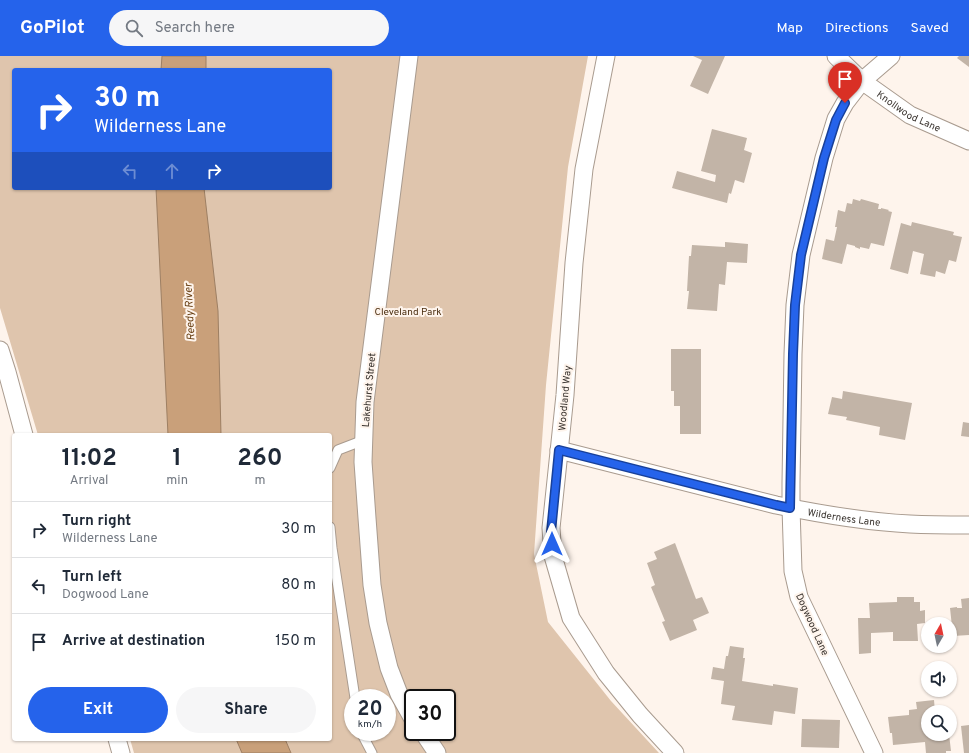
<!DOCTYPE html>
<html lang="en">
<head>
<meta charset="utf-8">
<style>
  :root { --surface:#fff; --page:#f6f6f7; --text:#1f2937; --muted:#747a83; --line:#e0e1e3; --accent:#2563eb }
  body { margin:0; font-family:Overpass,sans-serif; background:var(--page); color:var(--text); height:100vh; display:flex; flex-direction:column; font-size:15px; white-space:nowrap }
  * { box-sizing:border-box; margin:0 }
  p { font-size:13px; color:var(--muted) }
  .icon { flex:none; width:22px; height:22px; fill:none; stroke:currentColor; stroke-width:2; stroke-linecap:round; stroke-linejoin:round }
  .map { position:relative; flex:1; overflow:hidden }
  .side { position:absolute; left:12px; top:377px; width:320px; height:308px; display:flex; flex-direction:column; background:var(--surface); border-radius:4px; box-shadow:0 1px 3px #0004 }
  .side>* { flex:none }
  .top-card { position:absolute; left:12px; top:12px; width:320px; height:122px; border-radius:4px; box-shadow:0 1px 3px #0004; background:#2563eb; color:#fff; overflow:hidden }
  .needle { width:26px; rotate:9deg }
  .controls { position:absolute; left:921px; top:561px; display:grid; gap:8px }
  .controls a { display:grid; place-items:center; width:36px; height:36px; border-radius:50%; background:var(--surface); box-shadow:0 1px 3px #0004; font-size:20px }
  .speed { position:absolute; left:344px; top:633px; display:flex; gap:8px; font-size:20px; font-weight:700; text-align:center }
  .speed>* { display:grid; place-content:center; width:52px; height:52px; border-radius:50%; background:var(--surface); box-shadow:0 1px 3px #0004; line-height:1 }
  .speed small { font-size:10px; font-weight:400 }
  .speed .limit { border:2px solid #111; border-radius:6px; background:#fff; color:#111 }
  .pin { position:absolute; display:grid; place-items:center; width:34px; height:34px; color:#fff; margin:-41px -17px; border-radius:50% 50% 50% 0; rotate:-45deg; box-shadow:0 0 4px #0007 }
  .pin .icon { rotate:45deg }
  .me { position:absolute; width:44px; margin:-22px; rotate:0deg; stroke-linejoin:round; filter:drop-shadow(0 0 3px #0008) }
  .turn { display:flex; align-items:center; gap:14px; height:84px; padding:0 16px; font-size:18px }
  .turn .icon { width:52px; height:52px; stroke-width:2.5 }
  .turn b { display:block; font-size:28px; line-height:34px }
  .lanes { display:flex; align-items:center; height:38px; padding:0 16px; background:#0003; justify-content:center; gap:20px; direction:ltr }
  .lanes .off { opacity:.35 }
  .eta { display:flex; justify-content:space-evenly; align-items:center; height:68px; text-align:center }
  .eta b { font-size:24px; font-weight:700; line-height:28px }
  .button { display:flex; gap:8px; margin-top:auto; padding:8px 16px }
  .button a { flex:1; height:46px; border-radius:24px; background:var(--accent); color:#fff; font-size:16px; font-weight:700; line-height:46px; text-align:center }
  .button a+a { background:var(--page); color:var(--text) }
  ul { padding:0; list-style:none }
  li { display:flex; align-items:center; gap:12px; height:56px; padding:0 16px; border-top:1px solid var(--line) }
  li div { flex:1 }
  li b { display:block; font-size:15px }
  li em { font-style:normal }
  header { display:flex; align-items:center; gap:24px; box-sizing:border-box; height:56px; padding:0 20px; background:var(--accent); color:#fff }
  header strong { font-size:19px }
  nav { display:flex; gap:22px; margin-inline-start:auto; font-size:14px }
  .search { width:280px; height:36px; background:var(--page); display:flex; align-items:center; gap:10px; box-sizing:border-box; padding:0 14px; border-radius:22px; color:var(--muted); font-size:15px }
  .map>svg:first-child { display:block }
  .green { fill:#dfc5ad; fill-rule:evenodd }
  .water { fill:#c9a07a; stroke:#9d7f63 }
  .building { fill:#c2b4a7 }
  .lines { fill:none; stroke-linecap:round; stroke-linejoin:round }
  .service-casing { stroke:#a99b8f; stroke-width:11 }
  .minor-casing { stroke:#a99b8f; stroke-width:19 }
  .service { stroke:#fff; stroke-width:9 }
  .minor { stroke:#fff; stroke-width:17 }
  .route-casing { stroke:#184099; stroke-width:10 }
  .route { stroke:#2563eb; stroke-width:7 }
  .labels { text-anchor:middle; stroke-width:4; stroke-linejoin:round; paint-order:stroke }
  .street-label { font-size:10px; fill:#37312c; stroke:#fef4ec }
  .park-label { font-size:10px; fill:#4a2d0f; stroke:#fef4ec }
  .water-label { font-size:11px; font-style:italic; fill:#694014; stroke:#fef4ec }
</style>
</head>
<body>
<header>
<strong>GoPilot</strong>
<div class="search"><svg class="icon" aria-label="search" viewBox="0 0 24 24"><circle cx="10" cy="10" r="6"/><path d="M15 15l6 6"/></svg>Search here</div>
<nav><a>Map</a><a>Directions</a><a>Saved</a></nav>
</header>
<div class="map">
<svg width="969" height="697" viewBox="0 0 969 697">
  <rect width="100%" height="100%" fill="#fef4ec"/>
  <path class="green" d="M0,0H588L568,111L546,329L534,498L548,566L611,645L659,697H134L130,683H330V379H38L0,252ZM14,14H330V132H14ZM353,642H387V676H353ZM413,642H447V676H413Z"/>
  <g class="water">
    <path d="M162,0H206V14H161Z"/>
    <path d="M156,132H204L218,255L221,379H168Z"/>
    <path d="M236,683H285L291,697H242Z"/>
  </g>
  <g class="building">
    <path d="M693,0H725L708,38L690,30L702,4Z"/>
    <path d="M959,0H969V11L957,2Z"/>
    <path d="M712,73L747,82L744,94L752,97L744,127L735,124L731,138L729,137L727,147L672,132L677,115L715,126L716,119L701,115Z"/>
    <path d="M853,143L860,145L861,143L879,148L878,153H881V152L889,154L888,155L892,156L884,190L871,187L869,193L860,191V193L855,191V190L847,188L842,208L822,203L826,183L834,185L837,171H835L838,154L845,156L847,147L852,148Z"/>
    <path d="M912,166L954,176L953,179L962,181L956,206L949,204L945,218L936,215L935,221L920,218L924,198L913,195L908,218L890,213L901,167L911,170Z"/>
    <path d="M725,186L748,188L747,207L727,206L725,229L719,228L717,255L687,253L689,235H687L689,200H691L692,189L725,191Z"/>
    <path d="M671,293H701V378H680V350H674V335H671Z"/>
    <path d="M843,335L912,347L905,384L879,379L880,371L846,364L847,361L828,358L832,341L842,343Z"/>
    <path d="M963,366L969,367V381L961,380Z"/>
    <path d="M675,487L696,543L702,541L709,557L693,564L697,574L670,585L662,566L665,565L651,531L655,529L647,507L657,503L654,496Z"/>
    <path d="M897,541H914V546H920V555L925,554V567L917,568L918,585H893V576L871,577V597L859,598L858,562H870L869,547L897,546Z"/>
    <path d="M969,542V579L953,580L950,552L957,551V552H962L961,543Z"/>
    <path d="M730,590L744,592L743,602H745L742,625L773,630V628L798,632L795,658L774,655L772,669L732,664L735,650L721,648L724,625L711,623L713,611L724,613L726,600H728Z"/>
    <path d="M934,644L935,656H928V678H949L951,695H946V697H926L925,686L893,689L892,677H890L888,661L909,659V654L917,653L916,646Z"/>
    <path d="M802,663L840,664L839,692L801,691Z"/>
    <path d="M969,669V697H964L961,670Z"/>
  </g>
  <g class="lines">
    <g class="service-casing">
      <g id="service">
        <path d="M330,412L338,394L364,384"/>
        <path d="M330,471L332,492L355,642"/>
        <path d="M362,676L363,680L372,697"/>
      </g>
    </g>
    <g class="minor-casing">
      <g id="minor">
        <path d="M409,0L365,346L363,406L367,462L372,529L378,567L389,612L399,638L413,663"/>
        <path d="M606,0L584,113L574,207L565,339L551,472L553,500L571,562L606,617L640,659L675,697"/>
        <path id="s1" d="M836,0L862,25L910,59L969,85"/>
        <path d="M0,294L7,316L24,379"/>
        <path id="s2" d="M559,394L776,449C820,458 865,466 910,468C930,469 949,469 969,469"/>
        <path d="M423,676L437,697"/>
        <path d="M117,683L121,697"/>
        <path d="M874,697L799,541L793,515L791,452V427L793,298L795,249L801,199L824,102L836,63L845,47L862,25L891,0"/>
      </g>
    </g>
    <use href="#service" class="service"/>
    <use href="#minor" class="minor"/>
  </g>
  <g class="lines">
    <g class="route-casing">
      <path id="route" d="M552,488L551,476L559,394L776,449L790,452L793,298L795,249L801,199L824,102L836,64L845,47"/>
    </g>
    <use href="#route" class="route"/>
  </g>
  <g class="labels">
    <g class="street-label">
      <text dy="4" stroke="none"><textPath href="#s1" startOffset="92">Knollwood Lane</textPath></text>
      <text transform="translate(368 334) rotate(-85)" y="4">Lakehurst Street</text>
      <text transform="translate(564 342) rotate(-85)" y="4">Woodland Way</text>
      <text dy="4" stroke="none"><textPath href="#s2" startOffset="293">Wilderness Lane</textPath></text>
      <text transform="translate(813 568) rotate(66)" y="4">Dogwood Lane</text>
    </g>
    <g class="park-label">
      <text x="408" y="259">Cleveland Park</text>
    </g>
    <g class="water-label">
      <text transform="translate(189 256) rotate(-93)" y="4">Reedy River</text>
    </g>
  </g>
</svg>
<div class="controls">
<a><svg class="needle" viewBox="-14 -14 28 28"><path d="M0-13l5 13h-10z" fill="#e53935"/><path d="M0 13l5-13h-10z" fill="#747a83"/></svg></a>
<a><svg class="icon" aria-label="sound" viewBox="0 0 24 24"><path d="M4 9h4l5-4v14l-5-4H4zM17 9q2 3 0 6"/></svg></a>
<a><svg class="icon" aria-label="search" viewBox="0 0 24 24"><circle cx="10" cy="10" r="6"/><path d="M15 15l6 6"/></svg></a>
</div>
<div class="speed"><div>20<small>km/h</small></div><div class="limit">30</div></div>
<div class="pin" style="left:845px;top:47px;background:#d93025"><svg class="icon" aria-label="arrive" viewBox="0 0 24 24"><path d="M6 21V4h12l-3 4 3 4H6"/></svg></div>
<svg class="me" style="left:552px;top:488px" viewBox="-20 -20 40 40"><path d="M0-17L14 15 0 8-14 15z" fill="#2563eb" stroke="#fff" stroke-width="4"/></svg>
<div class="top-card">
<div class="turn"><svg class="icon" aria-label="right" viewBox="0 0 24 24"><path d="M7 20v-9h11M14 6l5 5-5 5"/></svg><div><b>30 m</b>Wilderness Lane</div></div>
<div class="lanes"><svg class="icon off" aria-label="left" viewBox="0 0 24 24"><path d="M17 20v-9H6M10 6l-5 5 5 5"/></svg><svg class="icon off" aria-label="ahead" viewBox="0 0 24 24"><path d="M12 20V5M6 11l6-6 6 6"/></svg><svg class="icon" aria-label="right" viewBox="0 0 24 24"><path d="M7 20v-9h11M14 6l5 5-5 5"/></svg></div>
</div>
<section class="side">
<div class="eta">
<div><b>11:02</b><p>Arrival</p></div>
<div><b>1</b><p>min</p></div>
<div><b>260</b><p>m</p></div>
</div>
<ul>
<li><svg class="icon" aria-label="right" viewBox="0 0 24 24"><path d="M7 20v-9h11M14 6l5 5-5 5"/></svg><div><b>Turn right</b><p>Wilderness Lane</p></div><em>30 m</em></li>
<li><svg class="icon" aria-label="left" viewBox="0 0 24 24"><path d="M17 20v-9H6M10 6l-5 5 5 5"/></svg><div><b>Turn left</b><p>Dogwood Lane</p></div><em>80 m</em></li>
<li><svg class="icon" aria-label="arrive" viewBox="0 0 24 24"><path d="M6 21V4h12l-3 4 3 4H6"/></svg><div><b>Arrive at destination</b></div><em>150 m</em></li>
</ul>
<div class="button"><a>Exit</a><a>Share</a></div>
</section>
</div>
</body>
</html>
